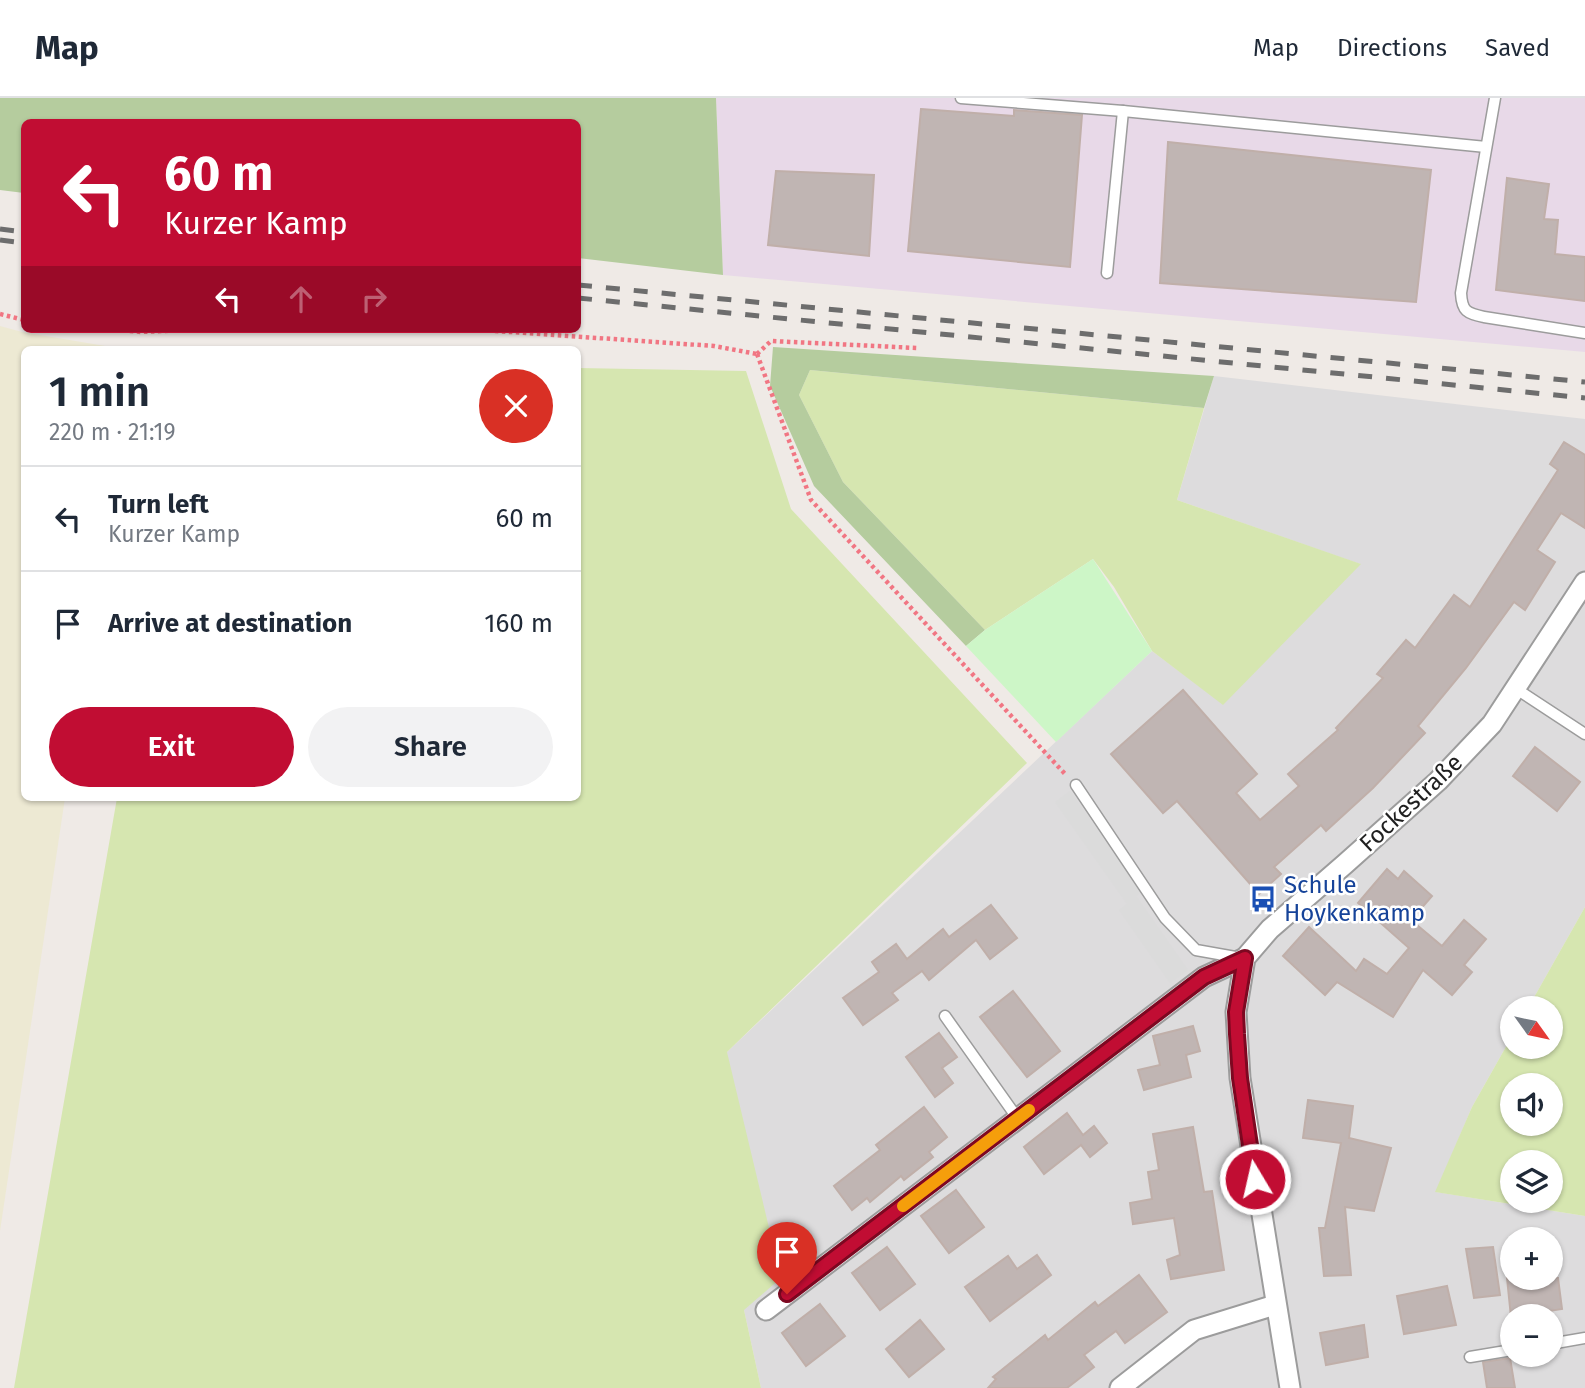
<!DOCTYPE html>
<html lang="en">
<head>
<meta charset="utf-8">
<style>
  :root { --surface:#fff; --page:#f2f2f3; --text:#1f2937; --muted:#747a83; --line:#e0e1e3; --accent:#c10d33 }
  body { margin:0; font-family:"Fira Sans",sans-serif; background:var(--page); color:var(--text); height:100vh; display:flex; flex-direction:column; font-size:26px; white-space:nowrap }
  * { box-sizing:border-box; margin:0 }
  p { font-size:23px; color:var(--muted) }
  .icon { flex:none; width:38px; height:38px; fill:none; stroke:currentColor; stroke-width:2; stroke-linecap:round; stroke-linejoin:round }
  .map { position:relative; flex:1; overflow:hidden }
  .drawer { position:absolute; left:21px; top:248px; width:560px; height:455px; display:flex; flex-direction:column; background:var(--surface); border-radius:10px; box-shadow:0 2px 5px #0004 }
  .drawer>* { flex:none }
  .hud { position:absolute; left:21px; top:21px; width:560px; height:214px; border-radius:10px; box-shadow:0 2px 5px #0004; background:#c10d33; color:#fff; overflow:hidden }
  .needle { width:46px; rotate:123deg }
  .tools { position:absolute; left:1500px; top:898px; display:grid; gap:14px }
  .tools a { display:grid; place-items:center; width:63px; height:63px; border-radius:50%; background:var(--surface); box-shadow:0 2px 5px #0004; font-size:35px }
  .pin { position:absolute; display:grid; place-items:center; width:60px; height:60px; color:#fff; margin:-72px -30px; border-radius:50% 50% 50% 0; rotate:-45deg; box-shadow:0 0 7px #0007 }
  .pin .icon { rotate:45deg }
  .me { position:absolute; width:77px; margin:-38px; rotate:351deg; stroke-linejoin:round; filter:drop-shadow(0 0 5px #0008) }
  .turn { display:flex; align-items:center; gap:24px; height:147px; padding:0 28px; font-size:32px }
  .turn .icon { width:91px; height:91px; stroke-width:2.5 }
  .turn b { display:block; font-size:49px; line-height:60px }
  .lanes { display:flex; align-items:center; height:66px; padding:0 28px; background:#0003; justify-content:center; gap:35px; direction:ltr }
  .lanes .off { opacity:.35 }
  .round { display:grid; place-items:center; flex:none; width:74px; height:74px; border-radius:37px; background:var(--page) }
  .overview { display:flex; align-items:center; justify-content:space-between; height:119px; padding:0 28px }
  h1 { font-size:42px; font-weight:600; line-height:52px }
  .action { display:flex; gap:14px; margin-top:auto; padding:14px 28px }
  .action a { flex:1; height:80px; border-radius:42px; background:var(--accent); color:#fff; font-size:28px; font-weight:600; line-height:80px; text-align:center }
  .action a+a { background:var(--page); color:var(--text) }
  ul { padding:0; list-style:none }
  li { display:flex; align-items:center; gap:21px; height:105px; padding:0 28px; border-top:2px solid var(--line) }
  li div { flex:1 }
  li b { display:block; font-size:26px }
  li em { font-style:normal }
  header { display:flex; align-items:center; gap:42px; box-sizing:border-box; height:98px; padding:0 35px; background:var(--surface); border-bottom:2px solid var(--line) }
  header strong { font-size:33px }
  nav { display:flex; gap:38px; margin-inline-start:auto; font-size:24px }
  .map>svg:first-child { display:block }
  .residential { fill:#dddcdd; fill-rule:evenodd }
  .industrial { fill:#e8d9e8 }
  .farmland { fill:#ede9d3 }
  .grass { fill:#d6e6b0; fill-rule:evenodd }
  .forest { fill:#b5cc9e }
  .park { fill:#cdf6c7 }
  .parking { fill:#dbdbdb }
  .building { fill:#c0b5b3; stroke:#c0afa9; stroke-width:2 }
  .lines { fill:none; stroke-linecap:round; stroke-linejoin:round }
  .lane-casing { stroke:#9c9c9c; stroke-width:13 }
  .street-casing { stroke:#9c9c9c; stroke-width:23 }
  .path { stroke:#f17683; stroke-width:4.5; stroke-dasharray:3.5 3.5; stroke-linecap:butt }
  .lane { stroke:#fff; stroke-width:10 }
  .street { stroke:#fff; stroke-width:19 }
  .rail { stroke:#6d6d6d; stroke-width:5; stroke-dasharray:14 14; stroke-linecap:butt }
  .route-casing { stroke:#7d0821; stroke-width:18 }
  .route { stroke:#c10d33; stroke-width:12 }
  .slow { stroke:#f59e0b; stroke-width:12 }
  .labels { text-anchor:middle; stroke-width:5; stroke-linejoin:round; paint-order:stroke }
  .street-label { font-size:24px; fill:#1f1f1f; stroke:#fff }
  .transit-label { font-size:24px; fill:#164399; stroke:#fff; text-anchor:start }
</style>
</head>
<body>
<header>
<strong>Map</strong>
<nav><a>Map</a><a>Directions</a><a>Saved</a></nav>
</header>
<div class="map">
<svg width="1585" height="1290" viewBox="0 0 1585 1290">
  <rect width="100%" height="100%" fill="#efeae6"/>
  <path class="residential" d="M1214,278L1585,321V809L1528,910H1512V938L1472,1009L1436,1094L1585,1118V1290H761L744,1212L727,954L1152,553L1223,606L1360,466L1177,402ZM1512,1141H1550V1180H1512ZM1512,1218H1550V1256H1512Z"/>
  <path class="industrial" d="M716,0H1585V254L723,177Z"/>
  <path class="farmland" d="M0,228L22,234L129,252H24V700H65L0,1133Z"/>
  <g class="grass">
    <path d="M578,270L746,273L791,411L1027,665L727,954L781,1180L744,1212L761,1290H14L117,700H578Z"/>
    <path d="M810,272L1204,310L1177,402L1361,466L1223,607L1152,553L1114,489L1093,461L985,532L843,384L799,297Z"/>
    <path d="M1585,809V1118L1435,1094L1472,1009L1512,938V948H1550V910H1528ZM1512,987H1550V1026H1512ZM1550,1064V1102H1512V1064Z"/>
  </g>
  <g class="forest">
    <path d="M0,0H716L723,177L578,160V24H24V95L0,92Z"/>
    <path d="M773,249L1214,278L1204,310L810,272L799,297L843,384L985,532L966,548L814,388L770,288Z"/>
  </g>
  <path class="park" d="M1093,461L1152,553L1056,644L966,548L985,532Z"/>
  <path class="parking" d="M1070,693L1141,794L1136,798L1188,872L1170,885L1119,812L1127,806L1055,704Z"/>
  <g class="building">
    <path d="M921,11L1014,18V12L1082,17L1070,169L908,153Z"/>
    <path d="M1168,44L1431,72L1416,204L1160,185Z"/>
    <path d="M776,73L874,77L869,158L768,147Z"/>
    <path d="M1507,80L1549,86L1544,121L1558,122L1555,156L1585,159V203L1496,192Z"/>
    <path d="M1564,344L1585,357V430L1561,415L1537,452L1555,464L1525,512L1514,504L1466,570L1418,628L1425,635L1373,690L1326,733L1321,727L1274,769L1281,776L1259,796L1177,703L1163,715L1111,656L1183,592L1257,676L1236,695L1260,722L1299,688L1288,676L1338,632L1336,630L1383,580L1377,576L1406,542L1415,550L1454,497L1470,509L1558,372L1550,366Z"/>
    <path d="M1535,649L1580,684L1557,713L1513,678Z"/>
    <path d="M1387,771L1398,781L1404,773L1432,798L1411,822L1442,848L1464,822L1486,841L1464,867L1472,874L1452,897L1423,872L1393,919L1337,884L1325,897L1283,858L1309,829L1356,873L1364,861L1387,876L1409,850L1358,805Z"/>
    <path d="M991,807L1017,840L990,861L976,842L929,882L922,873L892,895L898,902L863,927L843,900L879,874L872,864L896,846L907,861L943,831L949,839Z"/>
    <path d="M1013,893L1060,953L1027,979L980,919Z"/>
    <path d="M1193,928L1200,953L1186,957L1191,979L1144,992L1138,972L1160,967L1153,938Z"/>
    <path d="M939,935L957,959L942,970L953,985L935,999L906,959Z"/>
    <path d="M1308,1002L1353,1008L1349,1040L1391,1050L1374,1113L1345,1109L1351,1177L1324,1178L1319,1130H1325L1341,1045L1303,1040Z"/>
    <path d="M924,1009L947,1039L929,1054L933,1059L904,1082L901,1078L870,1104L867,1100L852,1112L834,1088L880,1052L876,1047Z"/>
    <path d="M1067,1015L1083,1037L1094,1028L1107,1045L1090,1059L1081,1047L1044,1076L1024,1049Z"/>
    <path d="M1193,1029L1204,1094L1212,1093L1224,1172L1171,1181L1167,1162L1180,1157L1174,1120L1133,1126L1130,1105L1152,1101L1148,1074L1159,1072L1153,1036Z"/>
    <path d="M956,1092L984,1129L949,1155L921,1118Z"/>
    <path d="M887,1149L915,1186L880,1212L852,1175Z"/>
    <path d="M1493,1149L1500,1197L1474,1200L1466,1151Z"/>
    <path d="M1037,1157L1051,1177L990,1223L965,1189L1008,1158L1017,1171Z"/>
    <path d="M1139,1177L1167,1214L1125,1245L1116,1233L1084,1257L1094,1269L1067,1290H988L996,1281L993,1279L1045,1237L1048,1242L1095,1204L1098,1208Z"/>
    <path d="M1507,1180H1558L1562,1211L1511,1219Z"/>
    <path d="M1447,1188L1456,1227L1404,1236L1397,1198Z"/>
    <path d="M820,1206L845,1238L806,1268L782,1235Z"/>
    <path d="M920,1222L944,1251L909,1279L886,1251Z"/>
    <path d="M1364,1227L1368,1259L1326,1267L1320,1235Z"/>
    <path d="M1510,1260L1515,1290H1487L1483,1264Z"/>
  </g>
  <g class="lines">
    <g class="lane-casing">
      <g id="lane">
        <path d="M961,0L1123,13L1486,49"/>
        <path d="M1495,0L1461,195C1462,214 1467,215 1484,219L1585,235"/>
        <path d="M1107,175L1123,13"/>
        <path d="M1515,590L1585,636"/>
        <path d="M1076,687L1165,820L1196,852L1241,860"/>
        <path d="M945,918L1018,1021"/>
        <path d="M1550,1246L1585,1240"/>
        <path d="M1470,1259L1512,1252"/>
      </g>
    </g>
    <g class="street-casing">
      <g id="street">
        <path d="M766,1212L1204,879L1245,860"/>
        <path d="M1120,1290L1194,1232L1275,1207"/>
        <path d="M1290,1290L1240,980L1236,914L1245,860L1270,831L1345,766L1438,683L1492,626L1585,484"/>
      </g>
    </g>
    <g class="path">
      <path d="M0,216L24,222"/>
      <path d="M109,231L141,234L206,231"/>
      <path d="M467,231L714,248L757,256"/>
      <path d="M757,256L811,402L1066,677"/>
      <path d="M757,256L771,243L917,250"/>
    </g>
    <use href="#lane" class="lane"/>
    <use href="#street" class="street"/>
    <g class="rail">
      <path d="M0,131L24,134"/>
      <path d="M0,142L24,145"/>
      <path d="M578,187L1585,284"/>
      <path d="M578,200L1585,300"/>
    </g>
  </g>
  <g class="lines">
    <g class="route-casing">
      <path id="route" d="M787,1196L1204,879L1245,860L1236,914L1237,936L1240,980L1255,1081"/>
    </g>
    <use href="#route" class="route"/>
    <path class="slow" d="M903,1108L1029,1012"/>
  </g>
  <defs>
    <g id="bus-bare" transform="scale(2.1)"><path d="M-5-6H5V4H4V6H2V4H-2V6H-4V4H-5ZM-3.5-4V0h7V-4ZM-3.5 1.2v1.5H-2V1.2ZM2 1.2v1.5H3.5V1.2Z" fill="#1a4fb4" stroke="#fff" stroke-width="2.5" paint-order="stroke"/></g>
  </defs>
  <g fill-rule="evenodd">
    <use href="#bus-bare" x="1263" y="801"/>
  </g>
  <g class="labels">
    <g class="street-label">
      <text transform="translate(1411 705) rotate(-43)" y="8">Fockestraße</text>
    </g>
    <g class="transit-label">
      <text x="1284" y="795">Schule<tspan x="1284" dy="28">Hoykenkamp</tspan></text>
    </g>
  </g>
</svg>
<div class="tools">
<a><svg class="needle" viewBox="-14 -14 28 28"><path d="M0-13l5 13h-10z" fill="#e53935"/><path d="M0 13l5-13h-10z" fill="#747a83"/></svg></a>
<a><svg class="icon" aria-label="sound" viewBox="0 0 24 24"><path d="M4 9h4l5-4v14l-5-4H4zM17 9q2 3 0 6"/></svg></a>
<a><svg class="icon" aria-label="layers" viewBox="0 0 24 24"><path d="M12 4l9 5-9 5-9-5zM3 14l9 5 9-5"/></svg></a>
<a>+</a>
<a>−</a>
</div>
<div class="pin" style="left:787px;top:1196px;background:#d93025"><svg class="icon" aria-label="arrive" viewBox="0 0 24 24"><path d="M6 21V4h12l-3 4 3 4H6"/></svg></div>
<svg class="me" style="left:1255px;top:1081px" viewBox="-20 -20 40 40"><circle r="17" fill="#c10d33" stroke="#fff" stroke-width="3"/><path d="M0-11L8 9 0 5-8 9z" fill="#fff"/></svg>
<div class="hud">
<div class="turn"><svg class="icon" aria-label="left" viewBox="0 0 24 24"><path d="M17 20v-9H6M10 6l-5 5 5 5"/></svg><div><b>60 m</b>Kurzer Kamp</div></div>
<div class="lanes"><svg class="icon" aria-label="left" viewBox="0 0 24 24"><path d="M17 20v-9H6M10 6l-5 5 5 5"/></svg><svg class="icon off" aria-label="ahead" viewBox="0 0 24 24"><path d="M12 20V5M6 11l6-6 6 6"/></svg><svg class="icon off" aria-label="right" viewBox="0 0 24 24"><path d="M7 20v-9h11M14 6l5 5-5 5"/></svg></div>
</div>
<section class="drawer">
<div class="overview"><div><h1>1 min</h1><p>220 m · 21:19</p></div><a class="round" style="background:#d93025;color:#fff"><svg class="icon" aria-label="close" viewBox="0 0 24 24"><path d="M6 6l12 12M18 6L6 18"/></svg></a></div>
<ul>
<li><svg class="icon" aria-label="left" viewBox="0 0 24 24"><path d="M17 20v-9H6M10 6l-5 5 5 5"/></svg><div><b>Turn left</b><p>Kurzer Kamp</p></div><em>60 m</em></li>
<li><svg class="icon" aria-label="arrive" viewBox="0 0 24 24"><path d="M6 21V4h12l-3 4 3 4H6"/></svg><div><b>Arrive at destination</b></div><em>160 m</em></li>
</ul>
<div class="action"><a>Exit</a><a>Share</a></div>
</section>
</div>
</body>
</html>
